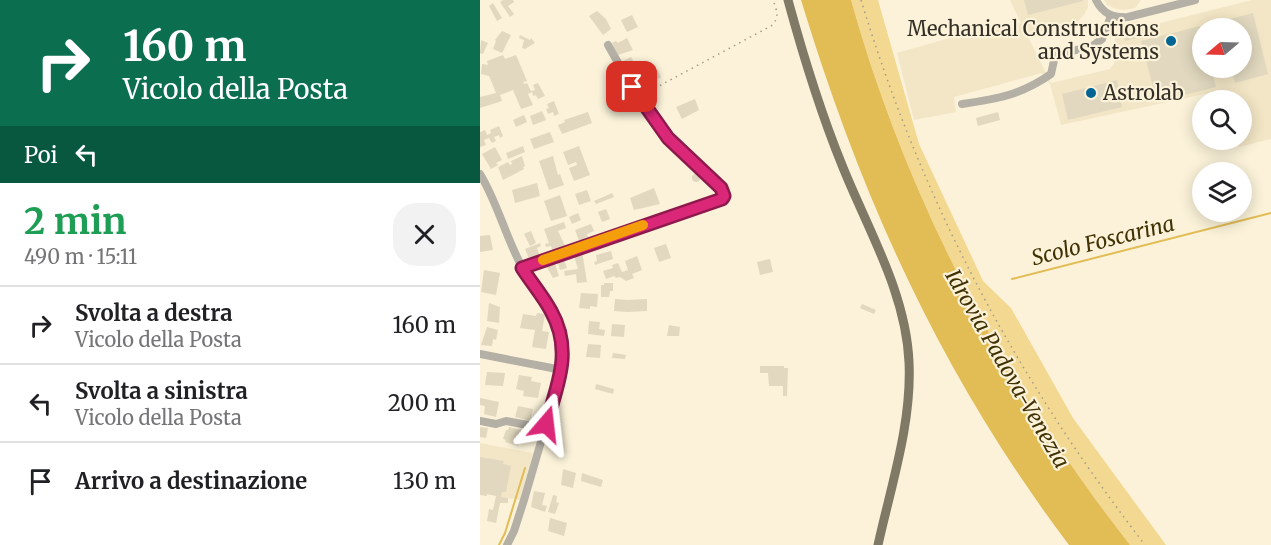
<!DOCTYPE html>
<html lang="it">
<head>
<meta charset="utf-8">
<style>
  :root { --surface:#fff; --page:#f2f2f2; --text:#202124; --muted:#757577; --line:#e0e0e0 }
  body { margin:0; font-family:Merriweather,serif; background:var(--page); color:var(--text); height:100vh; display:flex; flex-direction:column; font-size:22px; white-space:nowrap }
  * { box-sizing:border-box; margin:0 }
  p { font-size:20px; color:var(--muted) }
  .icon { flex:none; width:33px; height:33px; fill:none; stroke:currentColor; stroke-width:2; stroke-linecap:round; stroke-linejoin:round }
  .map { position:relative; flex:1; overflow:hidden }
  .side { display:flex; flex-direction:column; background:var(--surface); width:480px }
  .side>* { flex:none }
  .banner { background:#0b6e4f; color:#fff; overflow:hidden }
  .needle { width:39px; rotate:251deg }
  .controls { position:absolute; left:712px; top:18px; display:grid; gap:12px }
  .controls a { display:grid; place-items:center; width:60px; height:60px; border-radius:50%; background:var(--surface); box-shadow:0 3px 15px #0003; font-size:30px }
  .pin { position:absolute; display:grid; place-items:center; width:51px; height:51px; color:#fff; margin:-26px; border-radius:12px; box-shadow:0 3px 9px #0006 }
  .me { position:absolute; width:66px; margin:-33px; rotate:17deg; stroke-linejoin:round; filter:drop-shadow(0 0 4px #0008) }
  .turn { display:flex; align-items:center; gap:21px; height:126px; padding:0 24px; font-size:27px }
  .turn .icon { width:78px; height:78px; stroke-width:2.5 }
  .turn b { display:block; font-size:42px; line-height:51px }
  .then { display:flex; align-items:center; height:57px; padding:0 24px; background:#0003; gap:12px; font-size:22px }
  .round { display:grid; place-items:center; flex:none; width:63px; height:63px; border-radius:24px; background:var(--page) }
  .head { display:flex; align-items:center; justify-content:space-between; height:102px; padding:0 24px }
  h1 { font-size:36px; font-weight:700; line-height:45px; color:#1e9e55 }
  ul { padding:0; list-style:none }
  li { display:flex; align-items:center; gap:18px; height:78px; padding:0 24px; border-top:2px solid var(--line) }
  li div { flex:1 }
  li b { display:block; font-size:22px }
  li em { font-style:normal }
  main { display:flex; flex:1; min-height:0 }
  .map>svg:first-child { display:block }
  .built { fill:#f3e6c6; fill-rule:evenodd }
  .green { fill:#f3d891 }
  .water { fill:#e2bc54 }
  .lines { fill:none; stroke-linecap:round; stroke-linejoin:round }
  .stream { stroke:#e2bc54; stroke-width:2 }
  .building { fill:#e1d8bf }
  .path { stroke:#a29b89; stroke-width:1.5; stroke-dasharray:1.5 4.5; stroke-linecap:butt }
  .minor { stroke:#b4b0a6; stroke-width:8 }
  .major { stroke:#807966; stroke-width:9 }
  .route-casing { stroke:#8e194d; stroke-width:15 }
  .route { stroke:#db2777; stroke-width:10 }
  .slow { stroke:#f59e0b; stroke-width:10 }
  .poi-dot { fill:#016493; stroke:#fbf2d9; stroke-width:2 }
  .labels { text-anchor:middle; stroke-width:4.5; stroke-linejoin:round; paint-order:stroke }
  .poi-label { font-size:20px; fill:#332f26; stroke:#fbf2d9; text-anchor:end }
  .water-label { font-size:21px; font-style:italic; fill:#413204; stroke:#fbf2d9 }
</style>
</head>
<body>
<main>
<section class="side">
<div class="banner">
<div class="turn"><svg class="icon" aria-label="right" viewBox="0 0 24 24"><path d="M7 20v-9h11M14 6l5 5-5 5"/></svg><div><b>160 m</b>Vicolo della Posta</div></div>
<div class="then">Poi<svg class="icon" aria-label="left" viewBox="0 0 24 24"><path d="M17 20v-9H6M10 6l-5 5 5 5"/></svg></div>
</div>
<div class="head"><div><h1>2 min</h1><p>490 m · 15:11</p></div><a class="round"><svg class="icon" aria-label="close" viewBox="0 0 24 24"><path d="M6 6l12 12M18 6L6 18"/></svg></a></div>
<ul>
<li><svg class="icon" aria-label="right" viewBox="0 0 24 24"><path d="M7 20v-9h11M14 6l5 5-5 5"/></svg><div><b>Svolta a destra</b><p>Vicolo della Posta</p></div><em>160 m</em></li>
<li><svg class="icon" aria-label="left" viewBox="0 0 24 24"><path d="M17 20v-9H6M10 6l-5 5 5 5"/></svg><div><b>Svolta a sinistra</b><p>Vicolo della Posta</p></div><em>200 m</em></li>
<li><svg class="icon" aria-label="arrive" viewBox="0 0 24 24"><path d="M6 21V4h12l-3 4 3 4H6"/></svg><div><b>Arrivo a destinazione</b></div><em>130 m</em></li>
</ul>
</section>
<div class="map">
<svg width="791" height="545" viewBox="0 0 791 545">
  <rect width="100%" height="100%" fill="#fbf2d9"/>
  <g class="built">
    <path d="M530,0H608V7L604,15L598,21L547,35L571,83L630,69L637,59L634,47L636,34L646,24L658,21L668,26L772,0H791V139L759,147L757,140H762V100H747L743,90L581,125L570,84L562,73L474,97L476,112L434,120L417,53L473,37L541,23ZM723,28H762V68H723Z"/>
    <path d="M624,0H661L655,8L644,10L636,9L627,5Z"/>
    <path d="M0,443L53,453L40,500L0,493Z"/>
  </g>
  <path class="green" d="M371,0H398L439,144L503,281L531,308L593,418L686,545H650C524,384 426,197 371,0Z"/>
  <path class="water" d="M321,0H371C426,197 524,384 650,545H589C462,377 382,200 321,0Z"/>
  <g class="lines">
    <g class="stream">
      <path d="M532,279L791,213"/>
      <path d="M19,545L25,533L45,468"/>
    </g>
  </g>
  <g class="building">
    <path d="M23,0H33L34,2L28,6L34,14L30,17L20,2Z"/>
    <path d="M544,0H603V1L548,15Z"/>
    <path d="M13,3L22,18L17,21L9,6Z"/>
    <path d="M117,11L126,19L131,29L123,35L109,16Z"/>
    <path d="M773,13L788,74L755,83L751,68H762V28H741L739,22Z"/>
    <path d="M152,15L158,27L147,32L141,20Z"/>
    <path d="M720,26L723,36V68H731L736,87L677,102L661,41Z"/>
    <path d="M667,27L669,35L645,41L643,33Z"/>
    <path d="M22,31L31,35L22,53L13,49L16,41L15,40Z"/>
    <path d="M40,35L50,40L51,38L55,43L45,49L42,48L44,40L39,38Z"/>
    <path d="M147,38L153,50L138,55L132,43L136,41L138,43Z"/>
    <path d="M1,40L8,43L3,54L0,53Z"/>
    <path d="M23,55L25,59L36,55L47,81L43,82L44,84L47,83L51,91L55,90L53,85L58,83L65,96L58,99L56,95L53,96L52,92L48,94L53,105L41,109L33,90L20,95L22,101L0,108V97L16,93L9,76L1,74L2,64L8,65L7,61Z"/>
    <path d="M151,57L155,64L149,67L155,78L150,80L141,62Z"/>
    <path d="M177,69L181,77L161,88L156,78Z"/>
    <path d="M637,80L642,107L588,120L582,94Z"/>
    <path d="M215,99L219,110L202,119L196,107Z"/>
    <path d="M74,101L79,114L74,116L73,112L68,114L66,109L69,108L67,104Z"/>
    <path d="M62,111L66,120L53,125L50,116Z"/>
    <path d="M108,112L112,123L82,134L78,125L85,122L84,120Z"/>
    <path d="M518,112L520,120L498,126L496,118Z"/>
    <path d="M44,115L47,122L36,127L33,120Z"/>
    <path d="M19,126L23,136L20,138L19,135L14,137L16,141L12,143L9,138L4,140L6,145L0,147V132L5,130L7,135L11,133L10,130Z"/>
    <path d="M70,132L74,142L54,149L50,139Z"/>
    <path d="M43,146L45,152L28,159L26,153Z"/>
    <path d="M99,146L110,175L94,181L89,168L97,165L96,162L88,165L83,152Z"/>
    <path d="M15,147L22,160L16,163L18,165L11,169L2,154Z"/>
    <path d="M42,156L45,166L43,167L44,169L23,180L18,167L28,162L30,165L32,164L31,161Z"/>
    <path d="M73,156L78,175L80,174L84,185L69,190L59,161Z"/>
    <circle cx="216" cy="178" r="4"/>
    <path d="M57,183L60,196L35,203L32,190Z"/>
    <path d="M174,188L180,204L154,210L150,198Z"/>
    <path d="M107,190L111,201L99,205L95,194Z"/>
    <path d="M132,193L134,197L116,204L114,201Z"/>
    <path d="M80,195L87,216L71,221L64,201Z"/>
    <path d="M126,209L130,219L122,222L118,212Z"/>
    <path d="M98,213L101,220L92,224L89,217Z"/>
    <path d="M84,222L86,228L78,231L86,248L73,253L71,246L66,247L65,244L69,243L64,229Z"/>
    <path d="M111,224L114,231L107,234L108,237L104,238L105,241L100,243L95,230Z"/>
    <path d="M51,231L56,243L50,246L44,234Z"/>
    <path d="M10,235L13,250L0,252V236Z"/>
    <path d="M60,243L61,246L57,248L60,257L50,261L45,249Z"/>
    <path d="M186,244L191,258L179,262L174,248Z"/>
    <path d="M102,251L107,282L97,283L96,274L85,276L84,271L98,269L93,253Z"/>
    <path d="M131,251L133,259L115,265L114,262L117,261L116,255Z"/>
    <path d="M157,256L162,270L152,274L154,278L146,281L140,277L136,278L134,276L126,279L123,271L133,268L132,265L138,263L142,272L148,270L145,261Z"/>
    <path d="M83,257L87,268L80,270L77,259Z"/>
    <path d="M290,259L293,272L280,275L277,262Z"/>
    <path d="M74,261L79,276L73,278L65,264Z"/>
    <path d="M4,270L20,273L16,295L1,292Z"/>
    <path d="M124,283H133V291H130L129,297H121V285H124Z"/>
    <path d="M101,293L118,294L117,307L110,306V309L99,308Z"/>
    <path d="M135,299L148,300L167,299V311L147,312L134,311Z"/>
    <path d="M9,303L20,307L19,323L7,321Z"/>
    <path d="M382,304L396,310L394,314L380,308Z"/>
    <path d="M57,313L65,314L62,331L69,332L66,349L52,347L55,330L40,328L43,314L56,316Z"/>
    <path d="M109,321L120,322L119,329L125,330L124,336L108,334Z"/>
    <path d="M132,324L145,325L144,337L131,336Z"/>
    <path d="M189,325L200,327L199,336H187Z"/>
    <path d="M7,327L18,330L16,340L13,339L12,346L1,345Z"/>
    <path d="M108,344L121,345L120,358L106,357Z"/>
    <path d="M133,353L146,355L145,359L132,358Z"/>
    <path d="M280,366H304V368H308L307,396H303V386H289L288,373H280Z"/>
    <path d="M7,372L25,373L23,386L5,385Z"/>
    <path d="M39,375L52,377L51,381L61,383L58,398L43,396L44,391L36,389Z"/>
    <path d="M116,384L134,389L133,394L115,389Z"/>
    <path d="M0,398L19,402L16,417L4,414L5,406L0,405Z"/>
    <path d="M38,406L53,409L50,421L35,417Z"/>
    <path d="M0,427L8,428L6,438L0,437Z"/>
    <path d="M29,427L43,431L38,446L25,442L26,440L23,439L26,430H28Z"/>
    <path d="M0,457L24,461L23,464L31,466L26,492H22L21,497L28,498V503H20L16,523L7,521L9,509L13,510L16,496L7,494V496L0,495Z"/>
    <path d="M83,469L96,473L93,488L81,485Z"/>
    <path d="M102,473L123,480L121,487L101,481Z"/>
    <path d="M54,491L65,493L62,505L67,506L65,512L51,507Z"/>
    <path d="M73,495L77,496L76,502L79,503L75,514L68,512Z"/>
    <path d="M70,518L87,523L84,536L68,531Z"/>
  </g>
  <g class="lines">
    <g class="path">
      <path d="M381,0C443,204 535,376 665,545"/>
      <path d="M164,94L291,26C300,18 297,11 293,0"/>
    </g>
    <g class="minor">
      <path d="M616,0C623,14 633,18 648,17L715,0"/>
      <path d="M482,104C517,99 541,95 571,74L575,56L614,45L622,39L631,16"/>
      <path d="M0,174C16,200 24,231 38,259C62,310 94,323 77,387L44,500L34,531L27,545"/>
      <path d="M42,268L242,199L244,196L241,188L178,126L158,98L128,45"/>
      <path d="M0,354L82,370"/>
      <path d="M0,421L16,424L26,421L65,428"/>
    </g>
    <path class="major" d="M308,0C323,55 340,111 362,165C387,228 426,292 429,362C432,423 411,486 398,545"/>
  </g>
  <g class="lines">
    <g class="route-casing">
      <path id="route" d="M66,424C78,384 93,350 71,311C63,296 51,282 42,268L242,199L244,196L241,188L188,138L152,87"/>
    </g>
    <use href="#route" class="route"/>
    <path class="slow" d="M63,260L163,225"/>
  </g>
  <g class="poi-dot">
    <circle cx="691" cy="41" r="6"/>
    <circle cx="611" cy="93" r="6"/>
  </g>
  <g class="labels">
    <g class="poi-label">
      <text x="679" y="36">Mechanical Constructions<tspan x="679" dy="23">and Systems</tspan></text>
      <text x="623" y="100" text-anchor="start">Astrolab</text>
    </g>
    <g class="water-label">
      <text transform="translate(623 241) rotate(-14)" y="7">Scolo Foscarina</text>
      <text transform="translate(527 369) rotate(60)" y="7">Idrovia Padova-Venezia</text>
    </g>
  </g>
</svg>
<div class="controls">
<a><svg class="needle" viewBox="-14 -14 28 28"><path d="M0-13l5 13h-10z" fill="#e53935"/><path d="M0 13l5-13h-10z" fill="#757577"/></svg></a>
<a><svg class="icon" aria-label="search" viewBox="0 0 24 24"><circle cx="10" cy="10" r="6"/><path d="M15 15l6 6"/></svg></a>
<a><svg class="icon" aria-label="layers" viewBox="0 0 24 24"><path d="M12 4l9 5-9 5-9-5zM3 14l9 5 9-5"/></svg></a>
</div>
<div class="pin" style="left:152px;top:87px;background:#d93025"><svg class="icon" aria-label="arrive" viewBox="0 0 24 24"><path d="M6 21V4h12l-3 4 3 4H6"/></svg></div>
<svg class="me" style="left:66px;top:424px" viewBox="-20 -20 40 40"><path d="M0-17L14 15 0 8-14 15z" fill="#db2777" stroke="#fff" stroke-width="4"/></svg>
</div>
</main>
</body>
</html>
